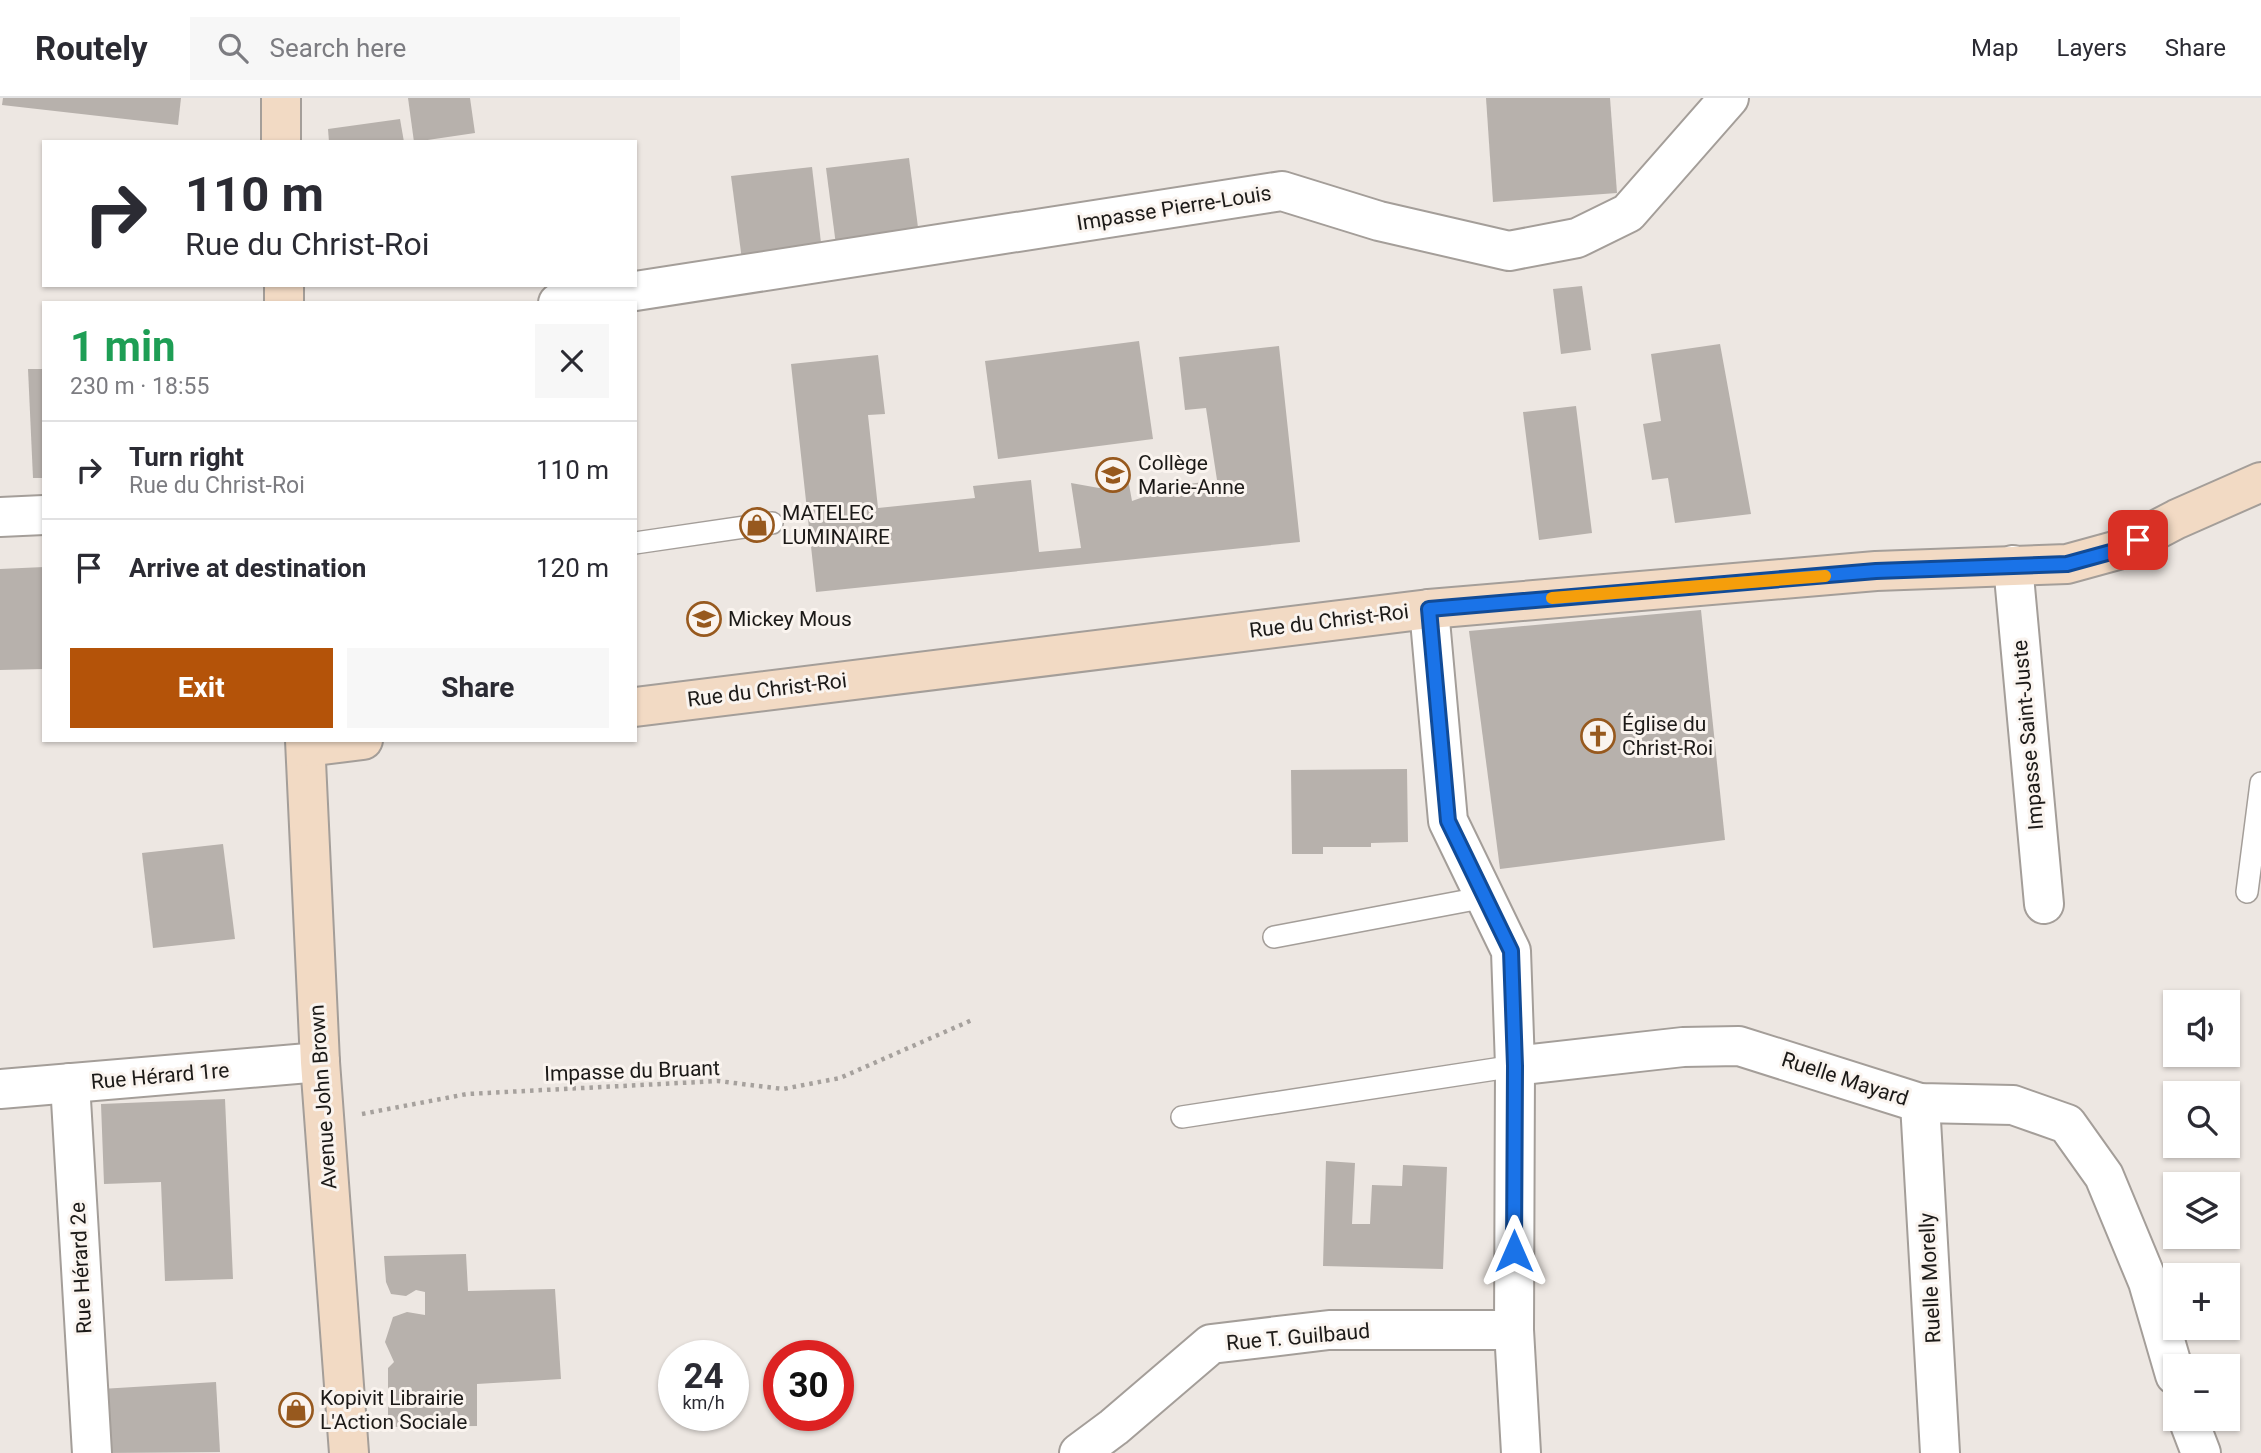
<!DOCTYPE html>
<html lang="en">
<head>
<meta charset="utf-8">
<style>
  :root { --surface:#fff; --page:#f7f7f7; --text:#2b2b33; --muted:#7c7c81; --line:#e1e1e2; --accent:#b45309 }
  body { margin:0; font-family:Roboto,sans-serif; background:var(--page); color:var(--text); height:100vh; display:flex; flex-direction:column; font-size:26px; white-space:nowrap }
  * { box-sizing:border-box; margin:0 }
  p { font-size:23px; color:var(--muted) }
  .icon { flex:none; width:38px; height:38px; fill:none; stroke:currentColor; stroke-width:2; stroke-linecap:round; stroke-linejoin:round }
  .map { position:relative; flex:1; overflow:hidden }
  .sheet { position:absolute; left:42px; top:203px; width:595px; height:441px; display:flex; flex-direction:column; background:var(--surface); border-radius:0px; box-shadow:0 2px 5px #0004 }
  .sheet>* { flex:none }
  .banner { position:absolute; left:42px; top:42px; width:595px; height:147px; border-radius:0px; box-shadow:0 2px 5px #0004; background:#fff; color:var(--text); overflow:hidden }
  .controls { position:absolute; left:2163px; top:892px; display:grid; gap:14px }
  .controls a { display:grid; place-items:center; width:77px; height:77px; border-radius:0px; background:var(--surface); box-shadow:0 2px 5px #0004; font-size:35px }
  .speed { position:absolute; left:658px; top:1242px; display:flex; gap:14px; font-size:35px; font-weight:700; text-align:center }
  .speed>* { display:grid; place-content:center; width:91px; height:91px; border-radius:50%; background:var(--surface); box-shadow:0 2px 5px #0004; line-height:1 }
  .speed small { font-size:18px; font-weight:400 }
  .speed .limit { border:10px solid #d22; background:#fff; color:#111 }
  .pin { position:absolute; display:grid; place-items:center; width:60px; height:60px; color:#fff; margin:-30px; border-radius:14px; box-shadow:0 4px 10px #0006 }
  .me { position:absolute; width:77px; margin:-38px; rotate:0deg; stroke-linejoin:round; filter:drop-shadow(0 0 5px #0008) }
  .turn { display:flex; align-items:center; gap:24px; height:147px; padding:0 28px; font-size:32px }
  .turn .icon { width:91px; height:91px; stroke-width:2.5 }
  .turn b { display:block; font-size:49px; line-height:60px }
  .round { display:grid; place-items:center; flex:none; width:74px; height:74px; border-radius:0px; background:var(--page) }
  .summary { display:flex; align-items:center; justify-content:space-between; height:119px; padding:0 28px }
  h1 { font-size:42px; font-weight:700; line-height:52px; color:#1e9e55 }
  .primary-button { display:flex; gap:14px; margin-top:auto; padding:14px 28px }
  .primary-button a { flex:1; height:80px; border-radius:0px; background:var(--accent); color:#fff; font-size:28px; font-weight:700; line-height:80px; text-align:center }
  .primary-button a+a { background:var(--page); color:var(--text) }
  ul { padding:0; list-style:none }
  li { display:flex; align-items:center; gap:21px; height:98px; padding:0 28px; border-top:2px solid var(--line) }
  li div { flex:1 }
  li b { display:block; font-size:26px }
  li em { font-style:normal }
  header { display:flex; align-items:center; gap:42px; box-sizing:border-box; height:98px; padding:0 35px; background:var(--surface); border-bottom:2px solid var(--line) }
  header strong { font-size:33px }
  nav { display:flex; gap:38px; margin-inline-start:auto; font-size:24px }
  .search { width:490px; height:63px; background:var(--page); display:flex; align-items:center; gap:18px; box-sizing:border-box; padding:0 24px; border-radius:0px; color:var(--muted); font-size:26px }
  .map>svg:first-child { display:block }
  .building { fill:#b7b1ac }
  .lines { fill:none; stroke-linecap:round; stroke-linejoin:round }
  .lane-casing { stroke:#a49e99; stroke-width:24 }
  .street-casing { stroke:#a49e99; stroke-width:42 }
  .secondary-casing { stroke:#a49e99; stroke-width:42 }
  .path { stroke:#a6a19d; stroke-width:4.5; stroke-dasharray:3.5 5; stroke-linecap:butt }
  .lane { stroke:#fff; stroke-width:21 }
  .street { stroke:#fff; stroke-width:38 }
  .secondary { stroke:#f2dac4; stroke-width:38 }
  .route-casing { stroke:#114b97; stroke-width:18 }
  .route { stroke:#1a73e8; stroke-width:12 }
  .slow { stroke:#f59e0b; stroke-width:12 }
  .labels { text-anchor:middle; stroke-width:6; stroke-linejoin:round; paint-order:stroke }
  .street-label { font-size:21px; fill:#1c1a18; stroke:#faf4ef }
  .poi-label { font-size:21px; fill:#1c1a18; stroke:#faf4ef; text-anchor:start }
</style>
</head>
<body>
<header>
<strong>Routely</strong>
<div class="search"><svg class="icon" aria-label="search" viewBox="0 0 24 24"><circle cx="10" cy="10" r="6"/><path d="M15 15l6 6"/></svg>Search here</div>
<nav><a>Map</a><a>Layers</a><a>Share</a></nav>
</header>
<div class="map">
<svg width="2261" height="1355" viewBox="0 0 2261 1355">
  <rect width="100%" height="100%" fill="#ede7e2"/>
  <g class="building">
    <path d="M3,0H181L178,27L2,7Z"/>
    <path d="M408,0H470L475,35L414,44Z"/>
    <path d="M1486,0H1610L1617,95L1493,104Z"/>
    <path d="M400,21L404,44H329L328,31Z"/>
    <path d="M909,60L919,137L836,147L826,70Z"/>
    <path d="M812,69L822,153L742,162L731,78Z"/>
    <path d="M1582,188L1591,252L1561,256L1553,191Z"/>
    <path d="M1139,243L1153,341L998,361L985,263Z"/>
    <path d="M1720,246L1751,416L1675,425L1668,380L1652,382L1643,326L1661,323L1651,256Z"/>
    <path d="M1279,248L1300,444L816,494L791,266L878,257L885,316L868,317L878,410L975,400L973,388L1031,382L1039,454L1081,450L1071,385L1099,390L1128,381L1132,403L1175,388L1217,382L1206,310L1185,312L1179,259Z"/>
    <path d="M28,271H44V380H33Z"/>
    <path d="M1576,308L1592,435L1539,442L1523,314Z"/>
    <path d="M44,469V571L0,572V471Z"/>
    <path d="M1701,512L1725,742L1500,771L1469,533Z"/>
    <path d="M1407,671L1408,744L1371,745V749H1323V756H1292L1291,672Z"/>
    <path d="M223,746L235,841L153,850L142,755Z"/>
    <path d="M225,1001L233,1181L165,1183L161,1084L104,1086L101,1006Z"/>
    <path d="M1326,1063L1355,1065L1352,1126H1370L1372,1087L1402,1088L1403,1067L1447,1069L1443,1171L1323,1168Z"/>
    <path d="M466,1156L468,1193L555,1191L561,1281L477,1286V1328L388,1329V1270L394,1264L385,1244L393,1219L407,1214L425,1217V1194L416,1192L406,1198L391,1196L386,1184L384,1158Z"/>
    <path d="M216,1284L220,1354L105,1355L101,1291Z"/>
  </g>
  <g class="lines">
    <g class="lane-casing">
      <g id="lane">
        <path d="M635,445L772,425"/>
        <path d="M2247,794L2261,685"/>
        <path d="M1274,839L1486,799"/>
        <path d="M1182,1019L1515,968"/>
      </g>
    </g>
    <g class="street-casing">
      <g id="street">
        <path d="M558,205L1282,93L1379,123L1509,153L1577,140L1628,115L1729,0"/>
        <path d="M0,419L44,417"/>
        <path d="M2013,467L2044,806"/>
        <path d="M1429,511L1448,723L1511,853L1515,968L1514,1232L1521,1355"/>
        <path d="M1515,968L1683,949L1739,948L1920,1005L2013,1007L2067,1026L2104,1078L2148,1184L2175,1277"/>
        <path d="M70,985L92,1355"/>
        <path d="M0,991L320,964"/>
        <path d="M1920,1005L1940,1355"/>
        <path d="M2188,1321L2201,1355"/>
        <path d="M1079,1355L1114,1329L1211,1246L1329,1232H1514"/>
      </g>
    </g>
    <g class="secondary-casing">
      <g id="secondary">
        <path d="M281,0V44"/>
        <path d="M284,187V205"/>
        <path d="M635,609L1429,511L1876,473L2067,466L2118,452L2177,421L2261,384"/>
        <path d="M305,642L320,964L349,1355"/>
        <path d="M306,649L363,642"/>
      </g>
    </g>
    <path class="path" d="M362,1016L467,996L718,983L783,991L840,980L972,922"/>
    <use href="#lane" class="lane"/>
    <use href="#street" class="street"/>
    <use href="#secondary" class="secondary"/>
  </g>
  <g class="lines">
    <g class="route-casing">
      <path id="route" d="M1514,1153L1515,968L1511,853L1448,723L1429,511L1876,473L2067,466L2118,452L2138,442"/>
    </g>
    <use href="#route" class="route"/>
    <path class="slow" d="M1552,500L1825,478"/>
  </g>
  <defs>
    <g id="school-ring" transform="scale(1.75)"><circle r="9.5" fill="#faf4ef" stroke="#97591e" stroke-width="1.5"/><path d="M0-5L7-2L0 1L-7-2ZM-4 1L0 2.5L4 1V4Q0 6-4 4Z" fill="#97591e"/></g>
    <g id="shop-ring" transform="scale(1.75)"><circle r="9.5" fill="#faf4ef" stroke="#97591e" stroke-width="1.5"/><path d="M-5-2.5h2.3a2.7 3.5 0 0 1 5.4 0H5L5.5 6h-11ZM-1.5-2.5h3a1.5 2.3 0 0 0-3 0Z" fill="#97591e"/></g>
    <g id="church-ring" transform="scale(1.75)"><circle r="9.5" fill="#faf4ef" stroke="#97591e" stroke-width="1.5"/><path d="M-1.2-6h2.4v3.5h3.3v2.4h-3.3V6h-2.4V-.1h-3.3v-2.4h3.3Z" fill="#97591e"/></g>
  </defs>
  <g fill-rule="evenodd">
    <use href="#school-ring" x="1113" y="377"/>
    <use href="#shop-ring" x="757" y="427"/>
    <use href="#school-ring" x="704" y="521"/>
    <use href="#church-ring" x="1598" y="638"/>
    <use href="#shop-ring" x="296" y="1312"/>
  </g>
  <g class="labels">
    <g class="street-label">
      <text transform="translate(1174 110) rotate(-9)" y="7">Impasse Pierre-Louis</text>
      <text transform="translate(1329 523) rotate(-7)" y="7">Rue du Christ-Roi</text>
      <text transform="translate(767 592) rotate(-7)" y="7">Rue du Christ-Roi</text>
      <text transform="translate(2028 637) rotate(-95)" y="7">Impasse Saint-Juste</text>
      <text transform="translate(632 973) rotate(-2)" y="7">Impasse du Bruant</text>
      <text transform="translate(160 978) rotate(-5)" y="7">Rue Hérard 1re</text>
      <text transform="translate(1845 981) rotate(18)" y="7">Ruelle Mayard</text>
      <text transform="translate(323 999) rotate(-94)" y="7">Avenue John Brown</text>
      <text transform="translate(81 1170) rotate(-93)" y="7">Rue Hérard 2e</text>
      <text transform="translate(1930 1180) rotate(-93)" y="7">Ruelle Morelly</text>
      <text transform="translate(1298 1239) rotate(-5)" y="7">Rue T. Guilbaud</text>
    </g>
    <g class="poi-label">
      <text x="1138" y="372">Collège<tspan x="1138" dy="24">Marie-Anne</tspan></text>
      <text x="782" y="422">MATELEC<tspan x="782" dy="24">LUMINAIRE</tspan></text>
      <text x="728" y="528">Mickey Mous</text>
      <text x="1622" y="633">Église du<tspan x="1622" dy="24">Christ-Roi</tspan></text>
      <text x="320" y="1307">Kopivit Librairie<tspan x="320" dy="24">L'Action Sociale</tspan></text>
    </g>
  </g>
</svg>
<div class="controls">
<a><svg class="icon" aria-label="sound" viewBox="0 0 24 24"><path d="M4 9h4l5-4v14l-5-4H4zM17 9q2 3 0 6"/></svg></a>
<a><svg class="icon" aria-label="search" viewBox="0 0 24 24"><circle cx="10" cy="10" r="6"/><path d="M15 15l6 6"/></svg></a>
<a><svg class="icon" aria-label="layers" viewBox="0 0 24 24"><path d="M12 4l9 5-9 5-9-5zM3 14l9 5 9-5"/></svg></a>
<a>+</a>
<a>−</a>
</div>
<div class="speed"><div>24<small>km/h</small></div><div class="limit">30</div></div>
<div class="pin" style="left:2138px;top:442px;background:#d93025"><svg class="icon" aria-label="arrive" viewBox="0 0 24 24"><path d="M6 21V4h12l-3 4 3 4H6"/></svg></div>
<svg class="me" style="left:1514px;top:1153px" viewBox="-20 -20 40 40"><path d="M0-17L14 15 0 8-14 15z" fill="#1a73e8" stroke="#fff" stroke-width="4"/></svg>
<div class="banner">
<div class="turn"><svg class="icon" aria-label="right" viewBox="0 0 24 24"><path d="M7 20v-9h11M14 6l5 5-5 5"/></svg><div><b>110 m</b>Rue du Christ-Roi</div></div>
</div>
<section class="sheet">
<div class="summary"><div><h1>1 min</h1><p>230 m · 18:55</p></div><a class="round"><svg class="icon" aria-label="close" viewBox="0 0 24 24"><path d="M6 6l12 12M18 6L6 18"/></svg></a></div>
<ul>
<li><svg class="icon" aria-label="right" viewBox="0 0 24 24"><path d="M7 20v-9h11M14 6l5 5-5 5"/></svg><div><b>Turn right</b><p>Rue du Christ-Roi</p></div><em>110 m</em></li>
<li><svg class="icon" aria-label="arrive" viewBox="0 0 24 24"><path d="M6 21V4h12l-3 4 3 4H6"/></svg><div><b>Arrive at destination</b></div><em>120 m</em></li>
</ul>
<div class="primary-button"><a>Exit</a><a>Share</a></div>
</section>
</div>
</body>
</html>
